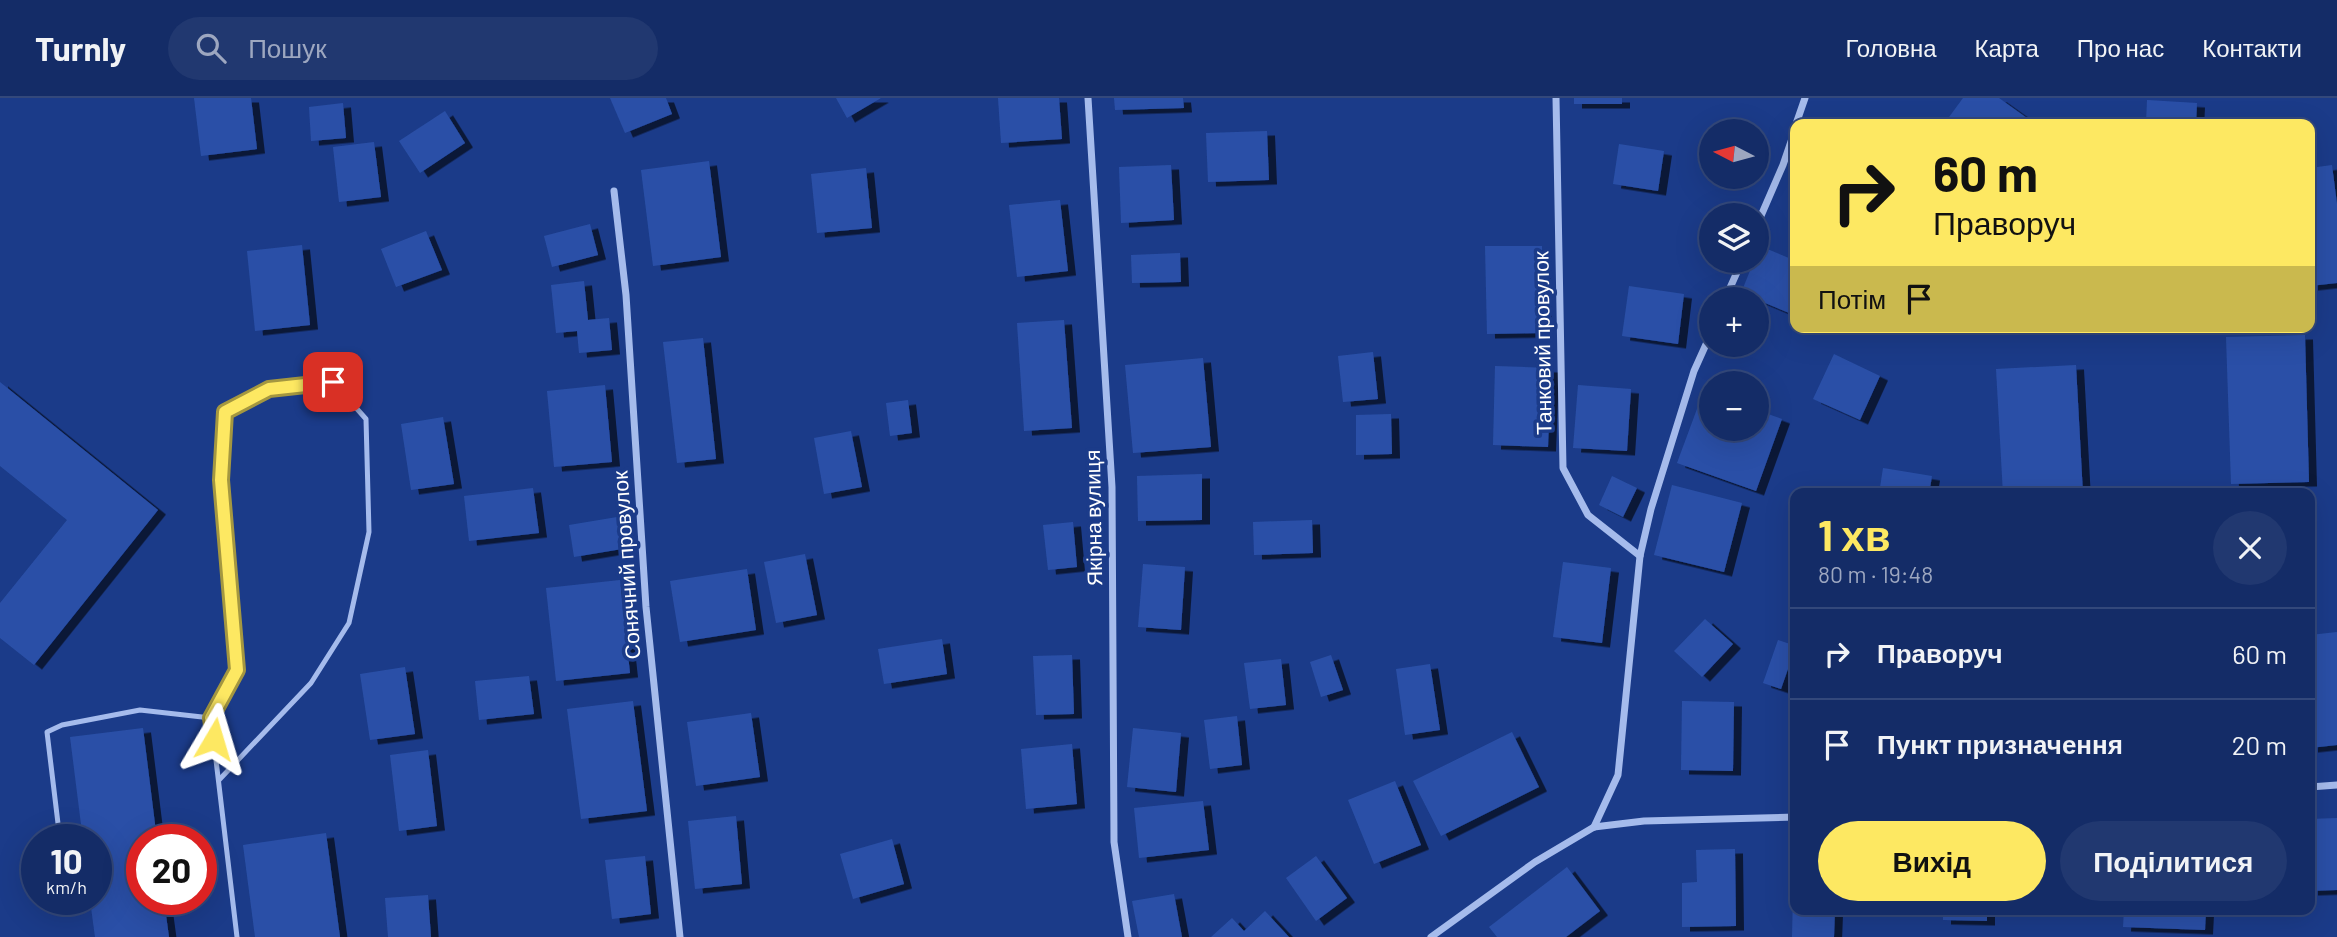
<!DOCTYPE html>
<html lang="uk">
<head>
<meta charset="utf-8">
<style>
  :root { --surface:#142c67; --page:#213870; --text:#f1f3f6; --muted:#9da7c0; --line:#33487b; --accent:#fde862 }
  body { margin:0; font-family:Barlow,sans-serif; background:var(--page); color:var(--text); height:100vh; display:flex; flex-direction:column; font-size:26px; white-space:nowrap }
  * { box-sizing:border-box; margin:0 }
  p { font-size:23px; color:var(--muted) }
  .icon { flex:none; width:38px; height:38px; fill:none; stroke:currentColor; stroke-width:2; stroke-linecap:round; stroke-linejoin:round }
  .map { position:relative; flex:1; overflow:hidden }
  .drawer { position:absolute; left:1790px; top:390px; width:525px; height:427px; display:flex; flex-direction:column; background:var(--surface); border-radius:14px; box-shadow:0 7px 28px #0002,0 0 0 2px var(--line) }
  .drawer>* { flex:none }
  .banner { position:absolute; left:1790px; top:21px; width:525px; height:214px; border-radius:14px; box-shadow:0 7px 28px #0002,0 0 0 2px var(--line); background:#fde862; color:#111; overflow:hidden }
  .needle { width:46px; rotate:276deg }
  .controls { position:absolute; left:1699px; top:21px; display:grid; gap:14px }
  .controls a { display:grid; place-items:center; width:70px; height:70px; border-radius:50%; background:var(--surface); box-shadow:0 7px 28px #0002,0 0 0 2px var(--line); font-size:35px }
  .speed { position:absolute; left:21px; top:726px; display:flex; gap:14px; font-size:35px; font-weight:700; text-align:center }
  .speed>* { display:grid; place-content:center; width:91px; height:91px; border-radius:50%; background:var(--surface); box-shadow:0 7px 28px #0002,0 0 0 2px var(--line); line-height:1 }
  .speed small { font-size:18px; font-weight:400 }
  .speed .limit { border:10px solid #d22; background:#fff; color:#111 }
  .pin { position:absolute; display:grid; place-items:center; width:60px; height:60px; color:#fff; margin:-30px; border-radius:14px; box-shadow:0 4px 10px #0006 }
  .me { position:absolute; width:77px; margin:-38px; rotate:7deg; stroke-linejoin:round; filter:drop-shadow(0 0 5px #0008) }
  .turn { display:flex; align-items:center; gap:24px; height:147px; padding:0 28px; font-size:32px }
  .turn .icon { width:91px; height:91px; stroke-width:2.5 }
  .turn b { display:block; font-size:49px; line-height:60px }
  .then { display:flex; align-items:center; height:66px; padding:0 28px; background:#0003; gap:14px; font-size:26px }
  .round { display:grid; place-items:center; flex:none; width:74px; height:74px; border-radius:37px; background:var(--page) }
  .headline { display:flex; align-items:center; justify-content:space-between; height:119px; padding:0 28px }
  h1 { font-size:42px; font-weight:700; line-height:52px; color:var(--accent) }
  .cta { display:flex; gap:14px; margin-top:auto; padding:14px 28px }
  .cta a { flex:1; height:80px; border-radius:42px; background:var(--accent); color:#111; font-size:28px; font-weight:700; line-height:80px; text-align:center }
  .cta a+a { background:var(--page); color:var(--text) }
  ul { padding:0; list-style:none }
  li { display:flex; align-items:center; gap:21px; height:91px; padding:0 28px; border-top:2px solid var(--line) }
  li div { flex:1 }
  li b { display:block; font-size:26px }
  li em { font-style:normal }
  header { display:flex; align-items:center; gap:42px; box-sizing:border-box; height:98px; padding:0 35px; background:var(--surface); border-bottom:2px solid var(--line) }
  header strong { font-size:33px }
  nav { display:flex; gap:38px; margin-inline-start:auto; font-size:24px }
  .search { width:490px; height:63px; background:var(--page); display:flex; align-items:center; gap:18px; box-sizing:border-box; padding:0 24px; border-radius:38px; color:var(--muted); font-size:26px }
  .map>svg:first-child { display:block }
  .building { fill:#2a50a7; filter:url(#shadow) }
  .lines { fill:none; stroke-linecap:round; stroke-linejoin:round }
  .service { stroke:#a5bbec; stroke-width:5 }
  .minor { stroke:#a5bbec; stroke-width:7 }
  .route-casing { stroke:#a49740; stroke-width:18 }
  .route { stroke:#fde862; stroke-width:12 }
  .labels { text-anchor:middle; stroke-width:7; stroke-linejoin:round; paint-order:stroke }
  .street-label { font-size:21px; fill:#fff; stroke:#1b3b89 }
</style>
</head>
<body>
<header>
<strong>Turnly</strong>
<div class="search"><svg class="icon" aria-label="search" viewBox="0 0 24 24"><circle cx="10" cy="10" r="6"/><path d="M15 15l6 6"/></svg>Пошук</div>
<nav><a>Головна</a><a>Карта</a><a>Про нас</a><a>Контакти</a></nav>
</header>
<div class="map">
<svg width="2337" height="839" viewBox="0 0 2337 839">
  <defs>
    <filter id="shadow"><feDropShadow dx="8" dy="4.5" stdDeviation="0" flood-color="#0009"/></filter>
  </defs>
  <rect width="100%" height="100%" fill="#1b3b89"/>
  <g class="building">
    <path d="M194,0H251L257,51L201,58Z"/>
    <path d="M610,0H666L672,16L625,35Z"/>
    <path d="M836,0H881L847,20Z"/>
    <path d="M998,0H1059L1062,41L1001,45Z"/>
    <path d="M1114,0H1183L1184,10L1115,12Z"/>
    <rect x="1574" y="0" width="48" height="6"/>
    <path d="M1963,0H1999L2027,20L2023,26H1944Z"/>
    <path d="M2147,2L2197,5L2196,26H2146Z"/>
    <path d="M343,5L346,40L311,43L309,9Z"/>
    <path d="M445,13L465,45L420,75L399,43Z"/>
    <path d="M1267,33L1269,82L1208,84L1206,35Z"/>
    <path d="M374,44L381,99L339,104L333,49Z"/>
    <path d="M1619,46L1664,53L1658,93L1613,86Z"/>
    <path d="M709,63L721,159L653,168L641,72Z"/>
    <path d="M1171,67L1174,122L1121,125L1119,69Z"/>
    <path d="M2332,67L2337,106V185L2310,188V70Z"/>
    <path d="M866,70L872,130L817,135L811,76Z"/>
    <path d="M1060,102L1068,173L1017,179L1009,107Z"/>
    <path d="M590,126L598,157L552,169L544,138Z"/>
    <path d="M426,133L442,172L396,189L381,151Z"/>
    <path d="M302,147L310,227L255,233L247,153Z"/>
    <path d="M1485,148H1542L1544,235L1487,236Z"/>
    <path d="M1760,148L1796,163V200L1789,215L1741,195L1754,163H1757Z"/>
    <path d="M1180,155L1181,184L1132,185L1131,157Z"/>
    <path d="M584,183L588,222L609,220L612,252L579,255L577,233L556,235L551,187Z"/>
    <path d="M1629,188L1684,196L1678,246L1622,238Z"/>
    <path d="M1064,222L1072,330L1024,333L1017,225Z"/>
    <path d="M2305,237L2309,384L2231,386L2226,239Z"/>
    <path d="M703,240L716,361L677,365L663,244Z"/>
    <path d="M1373,254L1378,301L1343,304L1338,258Z"/>
    <path d="M1834,256L1880,278L1860,322L1813,301Z"/>
    <path d="M1203,260L1211,349L1133,355L1125,267Z"/>
    <path d="M2076,267L2083,396H2003L1996,271Z"/>
    <path d="M1495,268L1551,270L1548,349L1493,347Z"/>
    <path d="M0,284L158,412L34,567L0,540V505L67,422L0,368Z"/>
    <path d="M605,287L612,364L554,369L547,293Z"/>
    <path d="M1578,287L1631,291L1627,353L1573,350Z"/>
    <path d="M1704,292L1712,295V331H1757V312L1782,321L1756,393L1677,365Z"/>
    <path d="M908,302L912,335L890,338L886,305Z"/>
    <path d="M1391,316L1392,356L1356,357V317Z"/>
    <path d="M443,319L454,386L411,392L401,326Z"/>
    <path d="M851,333L862,389L824,396L814,340Z"/>
    <path d="M1883,370L1932,378L1929,396H1879Z"/>
    <path d="M1202,376V422L1138,423L1137,378Z"/>
    <path d="M1612,378L1637,390L1623,419L1599,407Z"/>
    <path d="M1672,387L1742,405L1724,474L1654,457Z"/>
    <path d="M533,390L539,435L469,443L464,398Z"/>
    <path d="M623,418L628,450L574,459L569,427Z"/>
    <path d="M1312,422L1313,455L1254,457L1253,424Z"/>
    <path d="M1073,424L1077,469L1048,472L1043,427Z"/>
    <path d="M805,456L817,517L776,525L764,464Z"/>
    <path d="M1563,464L1611,470L1602,545L1553,539Z"/>
    <path d="M1143,466L1185,469L1181,532L1138,529Z"/>
    <path d="M747,471L756,532L680,544L670,483Z"/>
    <path d="M620,482L630,575L556,583L546,490Z"/>
    <path d="M1705,521L1733,546L1702,579L1674,553Z"/>
    <path d="M2337,534V647L2310,650V537Z"/>
    <path d="M942,541L947,576L884,586L878,551Z"/>
    <path d="M1778,542L1796,548L1781,591L1763,585Z"/>
    <path d="M1072,557L1074,616L1036,617L1033,558Z"/>
    <path d="M1331,557L1343,592L1321,599L1310,564Z"/>
    <path d="M1281,561L1286,607L1250,611L1244,565Z"/>
    <path d="M1430,566L1440,632L1405,637L1396,571Z"/>
    <path d="M405,569L415,636L370,642L360,576Z"/>
    <path d="M529,578L534,616L479,622L475,583Z"/>
    <path d="M633,603L647,713L581,721L567,611Z"/>
    <path d="M1682,603L1734,604L1733,673L1681,672Z"/>
    <path d="M751,615L760,679L696,688L687,624Z"/>
    <path d="M1237,618L1242,667L1210,671L1204,622Z"/>
    <path d="M143,630L157,742H142V802H164L169,839H95L90,802H96V742H83L70,639Z"/>
    <path d="M1133,630L1181,635L1176,694L1127,689Z"/>
    <path d="M1512,634L1539,689L1441,738L1413,683Z"/>
    <path d="M1072,646L1077,706L1026,711L1021,651Z"/>
    <path d="M428,652L437,728L399,733L390,657Z"/>
    <path d="M1395,683L1421,747L1374,766L1348,702Z"/>
    <path d="M1203,703L1209,752L1139,760L1134,710Z"/>
    <path d="M736,718L742,786L695,791L688,723Z"/>
    <path d="M2337,720V792L2310,793V721Z"/>
    <path d="M326,735L340,839H255L243,747Z"/>
    <path d="M892,741L904,786L853,801L840,756Z"/>
    <path d="M1735,751L1736,828L1682,829V785L1697,784L1696,752Z"/>
    <path d="M645,758L651,816L612,821L605,762Z"/>
    <path d="M1316,758L1347,800L1316,823L1286,780Z"/>
    <path d="M1567,769L1600,813L1566,839H1497L1489,829Z"/>
    <path d="M1174,796L1182,839H1139L1132,803Z"/>
    <path d="M428,797L431,839H388L385,800Z"/>
    <path d="M1793,798H1796V812H1835L1834,839H1792Z"/>
    <path d="M1943,812H1987V823L1943,822Z"/>
    <path d="M2124,812H2206L2205,832L2123,829Z"/>
    <path d="M1265,813L1289,839H1211L1232,820L1244,833Z"/>
  </g>
  <g class="lines">
    <g class="service">
      <path d="M211,620L237,572L221,382L225,314L269,291L333,284L366,321L369,434L349,525L311,585L219,682"/>
      <path d="M60,742L47,634L62,627L140,612L211,620L237,839"/>
      <path d="M67,802L68,811"/>
    </g>
    <g class="minor">
      <path d="M1088,0L1112,389L1114,744L1128,839"/>
      <path d="M1556,0L1563,370L1588,417L1640,458"/>
      <path d="M1796,26L1805,0"/>
      <path d="M614,93L626,197L646,509L680,839"/>
      <path d="M1757,127L1783,67L1796,29"/>
      <path d="M1725,201L1742,163"/>
      <path d="M2310,689L2337,687"/>
      <path d="M1594,729L1618,677L1640,458L1651,411L1694,273L1712,233"/>
      <path d="M1431,839L1535,764L1594,729L1644,723L1796,719"/>
    </g>
  </g>
  <g class="lines">
    <g class="route-casing">
      <path id="route" d="M214,641L211,620L237,572L221,382L225,314L269,291L333,284"/>
    </g>
    <use href="#route" class="route"/>
  </g>
  <g class="labels">
    <g class="street-label">
      <text transform="translate(1543 245) rotate(-91)" y="7">Танковий провулок</text>
      <text transform="translate(1094 420) rotate(-91)" y="7">Якірна вулиця</text>
      <text transform="translate(627 467) rotate(-94)" y="7">Сонячний провулок</text>
    </g>
  </g>
</svg>
<div class="controls">
<a><svg class="needle" viewBox="-14 -14 28 28"><path d="M0-13l5 13h-10z" fill="#e53935"/><path d="M0 13l5-13h-10z" fill="#9da7c0"/></svg></a>
<a><svg class="icon" aria-label="layers" viewBox="0 0 24 24"><path d="M12 4l9 5-9 5-9-5zM3 14l9 5 9-5"/></svg></a>
<a>+</a>
<a>−</a>
</div>
<div class="speed"><div>10<small>km/h</small></div><div class="limit">20</div></div>
<div class="pin" style="left:333px;top:284px;background:#d93025"><svg class="icon" aria-label="arrive" viewBox="0 0 24 24"><path d="M6 21V4h12l-3 4 3 4H6"/></svg></div>
<svg class="me" style="left:214px;top:641px" viewBox="-20 -20 40 40"><path d="M0-17L14 15 0 8-14 15z" fill="#fde862" stroke="#fff" stroke-width="4"/></svg>
<div class="banner">
<div class="turn"><svg class="icon" aria-label="right" viewBox="0 0 24 24"><path d="M7 20v-9h11M14 6l5 5-5 5"/></svg><div><b>60 m</b>Праворуч</div></div>
<div class="then">Потім<svg class="icon" aria-label="arrive" viewBox="0 0 24 24"><path d="M6 21V4h12l-3 4 3 4H6"/></svg></div>
</div>
<section class="drawer">
<div class="headline"><div><h1>1 хв</h1><p>80 m · 19:48</p></div><a class="round"><svg class="icon" aria-label="close" viewBox="0 0 24 24"><path d="M6 6l12 12M18 6L6 18"/></svg></a></div>
<ul>
<li><svg class="icon" aria-label="right" viewBox="0 0 24 24"><path d="M7 20v-9h11M14 6l5 5-5 5"/></svg><div><b>Праворуч</b></div><em>60 m</em></li>
<li><svg class="icon" aria-label="arrive" viewBox="0 0 24 24"><path d="M6 21V4h12l-3 4 3 4H6"/></svg><div><b>Пункт призначення</b></div><em>20 m</em></li>
</ul>
<div class="cta"><a>Вихід</a><a>Поділитися</a></div>
</section>
</div>
</body>
</html>
